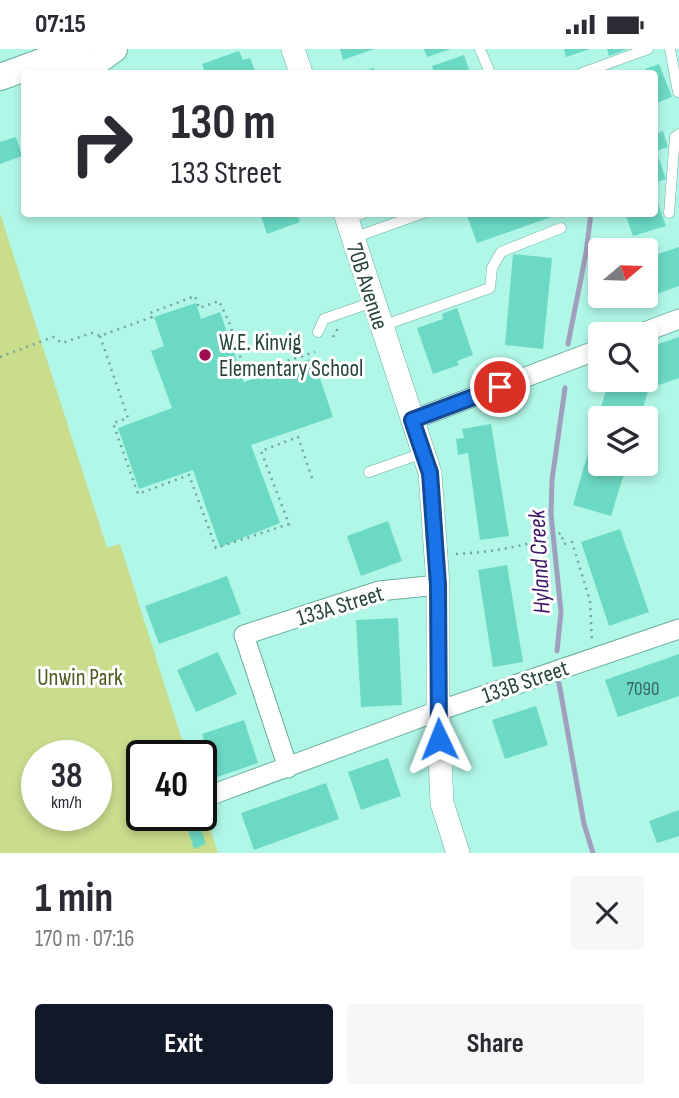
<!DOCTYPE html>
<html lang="en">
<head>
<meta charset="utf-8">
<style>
  :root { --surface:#fff; --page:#f7f7f7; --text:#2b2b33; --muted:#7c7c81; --accent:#111827 }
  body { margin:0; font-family:"Sofia Sans Condensed",sans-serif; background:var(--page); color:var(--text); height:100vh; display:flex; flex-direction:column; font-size:26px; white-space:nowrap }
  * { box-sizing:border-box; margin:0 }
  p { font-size:23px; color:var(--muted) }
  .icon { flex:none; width:38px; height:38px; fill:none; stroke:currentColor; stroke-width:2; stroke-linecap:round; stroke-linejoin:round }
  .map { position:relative; height:804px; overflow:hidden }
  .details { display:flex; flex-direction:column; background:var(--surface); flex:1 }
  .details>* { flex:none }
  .hud { position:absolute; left:21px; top:21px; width:637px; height:147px; border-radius:7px; box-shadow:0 4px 10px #0003; background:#fff; color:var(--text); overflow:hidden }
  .needle { width:46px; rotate:71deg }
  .tools { position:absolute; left:588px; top:189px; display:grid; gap:14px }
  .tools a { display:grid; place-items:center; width:70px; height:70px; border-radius:7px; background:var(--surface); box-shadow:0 4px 10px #0003; font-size:35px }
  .speed { position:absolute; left:21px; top:691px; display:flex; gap:14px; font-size:35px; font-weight:700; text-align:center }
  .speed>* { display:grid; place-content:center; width:91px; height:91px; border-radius:50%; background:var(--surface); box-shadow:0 4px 10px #0003; line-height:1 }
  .speed small { font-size:18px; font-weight:400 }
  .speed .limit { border:4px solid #111; border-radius:10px; background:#fff; color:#111 }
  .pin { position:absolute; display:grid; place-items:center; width:60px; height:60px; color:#fff; margin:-30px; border:4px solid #fff; border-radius:50%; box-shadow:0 2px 7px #0007 }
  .me { position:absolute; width:77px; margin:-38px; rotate:358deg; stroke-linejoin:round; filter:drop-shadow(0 0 5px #0008) }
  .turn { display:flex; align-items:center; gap:24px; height:147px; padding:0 35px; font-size:32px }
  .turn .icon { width:91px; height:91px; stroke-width:2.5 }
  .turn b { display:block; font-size:49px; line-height:60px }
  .round { display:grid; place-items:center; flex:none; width:74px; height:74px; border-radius:7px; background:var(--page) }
  .overview { display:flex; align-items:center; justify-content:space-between; height:119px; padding:0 35px }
  h1 { font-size:42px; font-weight:700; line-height:52px }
  .button { display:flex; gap:14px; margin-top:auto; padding:14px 35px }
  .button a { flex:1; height:80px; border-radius:7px; background:var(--accent); color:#fff; font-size:28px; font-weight:700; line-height:80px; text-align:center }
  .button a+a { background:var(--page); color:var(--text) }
  .status { display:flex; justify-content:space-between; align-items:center; height:49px; padding:0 35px; background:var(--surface); direction:ltr }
  .status svg { height:19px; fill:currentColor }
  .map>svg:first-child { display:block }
  .green { fill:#cadd8d; fill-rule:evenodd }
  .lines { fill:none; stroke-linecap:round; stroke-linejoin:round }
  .stream { stroke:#a09fbd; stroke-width:5 }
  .building { fill:#6cd9c4 }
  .service-casing { stroke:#68ae9f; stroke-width:11 }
  .minor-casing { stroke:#68ae9f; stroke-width:21 }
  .tertiary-casing { stroke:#68ae9f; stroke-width:24 }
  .secondary-casing { stroke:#68ae9f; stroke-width:28 }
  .path { stroke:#71a59a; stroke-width:2.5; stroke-dasharray:2 5; stroke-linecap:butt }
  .service { stroke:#fff; stroke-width:10 }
  .minor { stroke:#fff; stroke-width:19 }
  .tertiary { stroke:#fff; stroke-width:23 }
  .secondary { stroke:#fff; stroke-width:26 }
  .route-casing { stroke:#114b97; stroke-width:18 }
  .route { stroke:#1a73e8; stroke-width:12 }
  .poi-dot { fill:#9f0d55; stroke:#fff; stroke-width:2.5 }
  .labels { text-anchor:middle; stroke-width:6; stroke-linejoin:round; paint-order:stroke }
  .number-label { font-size:19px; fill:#38685f }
  .street-label { font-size:23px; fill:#26433d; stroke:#fff }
  .poi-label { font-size:23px; fill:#26433d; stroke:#fff; text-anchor:start }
  .park-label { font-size:23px; fill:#4d581f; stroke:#fff }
  .water-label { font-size:24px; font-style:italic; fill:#3b1468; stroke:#fff }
</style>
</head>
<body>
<div class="status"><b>07:15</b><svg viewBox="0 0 49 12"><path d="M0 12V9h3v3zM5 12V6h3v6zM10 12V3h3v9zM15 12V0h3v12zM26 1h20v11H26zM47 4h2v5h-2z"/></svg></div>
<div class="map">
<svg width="679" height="804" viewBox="0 0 679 804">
  <rect width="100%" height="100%" fill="#b0f7e7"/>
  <path class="green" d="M0,164L107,499L120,495L187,707H142V766H201V751L218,804H0ZM37,707H96V766H37Z"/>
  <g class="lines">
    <g class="stream">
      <path d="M568,295L586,204L591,164"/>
      <path d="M557,602L561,563L551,465L552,431L565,339"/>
      <path d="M559,634L584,775L593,804"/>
    </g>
  </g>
  <g class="building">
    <path d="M340,0H374L343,11Z"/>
    <path d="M424,0H451L427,8Z"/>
    <path d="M564,0H590L566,8Z"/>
    <path d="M607,0H628L609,7Z"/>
    <path d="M239,2L243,11L250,9L256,24H205L202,15Z"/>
    <path d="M464,6L470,24H434L432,17Z"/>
    <path d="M659,15L672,48L654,55V24H640L645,22V20Z"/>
    <path d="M374,19L376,24H359Z"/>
    <path d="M663,82L668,98L656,102L666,130L654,134V86Z"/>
    <path d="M16,88L22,107L0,115V93Z"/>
    <path d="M654,143L666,177L633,187L625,164H654Z"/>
    <path d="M260,164H296L300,173L267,185Z"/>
    <path d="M466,164H560V165L477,194Z"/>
    <path d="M679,198V237L622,257L619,247H646V209Z"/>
    <path d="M513,205L552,209L543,300L505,296Z"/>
    <path d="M196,254L201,270L220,263L244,333L313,309L333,368L251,396L280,474L220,498L193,421L139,440L118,379L172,359L151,302L164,297L154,268Z"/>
    <path d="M457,259L473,306L457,312L459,316L433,325L417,279L443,270L442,265Z"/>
    <path d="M679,288V329L656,337L646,306V299Z"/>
    <path d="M609,331L648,342L640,369H600V415H627L611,467L573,456Z"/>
    <path d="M491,375L509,487L480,491L468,404L458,406L456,390L464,389L462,380Z"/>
    <path d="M388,472L402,512L361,527L347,487Z"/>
    <path d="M620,480L649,563L609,577L581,493Z"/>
    <path d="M507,516L523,613L493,618L478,521Z"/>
    <path d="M227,527L241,565L159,595L145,557Z"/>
    <path d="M398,569L402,656L361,658L356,571Z"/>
    <path d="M218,603L237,645L196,663L177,621Z"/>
    <path d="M679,605V647L618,668L605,631Z"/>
    <path d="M536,657L548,696L505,710L492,671Z"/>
    <path d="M244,671L258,714L217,728L202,685Z"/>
    <path d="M388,709L401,747L361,761L348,723Z"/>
    <path d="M326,734L339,770L254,801L241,764Z"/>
    <path d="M679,761V787L657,794L649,772Z"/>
    <path d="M183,766H196L206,795L194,800Z"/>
  </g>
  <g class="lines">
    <g class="service-casing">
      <g id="service">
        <path d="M480,0L490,24"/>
        <path d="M670,0L678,43"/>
        <path d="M582,24L648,0"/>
        <path d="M669,164L675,88L679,85"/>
        <path d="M347,170L364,164"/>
        <path d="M353,189L423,164"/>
        <path d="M382,277L490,239L492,219L501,203L561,179"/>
        <path d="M318,283L324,270L373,253"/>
        <path d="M369,423L423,404"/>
      </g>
    </g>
    <g class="minor-casing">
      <g id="minor">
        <path d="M639,285L679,270"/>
        <path d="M412,371L600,300"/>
        <path d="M288,719L244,586L379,542L438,536"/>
        <path d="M214,745L438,662L679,580"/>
      </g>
    </g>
    <g class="tertiary-casing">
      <g id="tertiary">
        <path d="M293,0L301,24"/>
        <path d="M345,164L430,424L438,536V662L442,754L458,804"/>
      </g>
    </g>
    <g class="secondary-casing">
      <g id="secondary">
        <path d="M62,24L99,11L114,0"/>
        <path d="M0,28L77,0"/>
      </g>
    </g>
    <g class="path">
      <path d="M100,287L128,369L113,374L138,445L189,426L216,499L289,475L261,402L298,388L313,432"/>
      <path d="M333,288L338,279"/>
      <path d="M0,308L53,288L62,294L92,284L100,287L152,268L150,264L195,247L199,259L219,252L229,273L246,325L315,303"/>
      <path d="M456,505C493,503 528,497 561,484L564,495L572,493L590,552L592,593"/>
    </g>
    <use href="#service" class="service"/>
    <use href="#minor" class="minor"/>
    <use href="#tertiary" class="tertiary"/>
    <use href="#secondary" class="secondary"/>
  </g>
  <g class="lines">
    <g class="route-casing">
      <path id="route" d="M439,690L438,536L430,424L412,371L500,338"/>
    </g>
    <use href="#route" class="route"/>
  </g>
  <circle class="poi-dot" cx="205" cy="306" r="7"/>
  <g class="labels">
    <g class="number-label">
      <text x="643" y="646">7090</text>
    </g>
    <g class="street-label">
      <text transform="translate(368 237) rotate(72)" y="8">70B Avenue</text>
      <text transform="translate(340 556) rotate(-17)" y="8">133A Street</text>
      <text transform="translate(525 632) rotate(-19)" y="8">133B Street</text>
    </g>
    <g class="poi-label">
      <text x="219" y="301">W.E. Kinvig<tspan x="219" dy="26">Elementary School</tspan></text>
    </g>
    <g class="park-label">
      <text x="80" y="636">Unwin Park</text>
    </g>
    <g class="water-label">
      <text transform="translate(539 513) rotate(-93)" y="8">Hyland Creek</text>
    </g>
  </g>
</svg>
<div class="tools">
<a><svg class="needle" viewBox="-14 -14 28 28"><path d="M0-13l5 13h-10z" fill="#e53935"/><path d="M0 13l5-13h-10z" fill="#7c7c81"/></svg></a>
<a><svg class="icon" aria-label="search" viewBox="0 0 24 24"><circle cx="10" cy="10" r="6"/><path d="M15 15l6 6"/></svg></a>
<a><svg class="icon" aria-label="layers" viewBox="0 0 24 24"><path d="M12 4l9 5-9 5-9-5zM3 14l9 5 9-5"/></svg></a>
</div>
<div class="speed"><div>38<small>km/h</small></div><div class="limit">40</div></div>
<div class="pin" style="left:500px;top:338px;background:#d93025"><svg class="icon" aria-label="arrive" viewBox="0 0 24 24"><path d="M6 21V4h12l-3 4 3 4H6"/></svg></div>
<svg class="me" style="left:439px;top:690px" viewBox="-20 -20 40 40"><path d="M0-17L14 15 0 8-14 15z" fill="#1a73e8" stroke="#fff" stroke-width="4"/></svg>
<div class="hud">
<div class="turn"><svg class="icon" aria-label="right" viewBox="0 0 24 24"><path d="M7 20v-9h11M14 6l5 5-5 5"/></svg><div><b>130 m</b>133 Street</div></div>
</div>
</div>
<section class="details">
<div class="overview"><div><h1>1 min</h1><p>170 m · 07:16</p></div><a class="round"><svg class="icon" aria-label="close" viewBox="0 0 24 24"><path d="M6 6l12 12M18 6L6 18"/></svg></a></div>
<div class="button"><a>Exit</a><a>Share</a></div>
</section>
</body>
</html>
